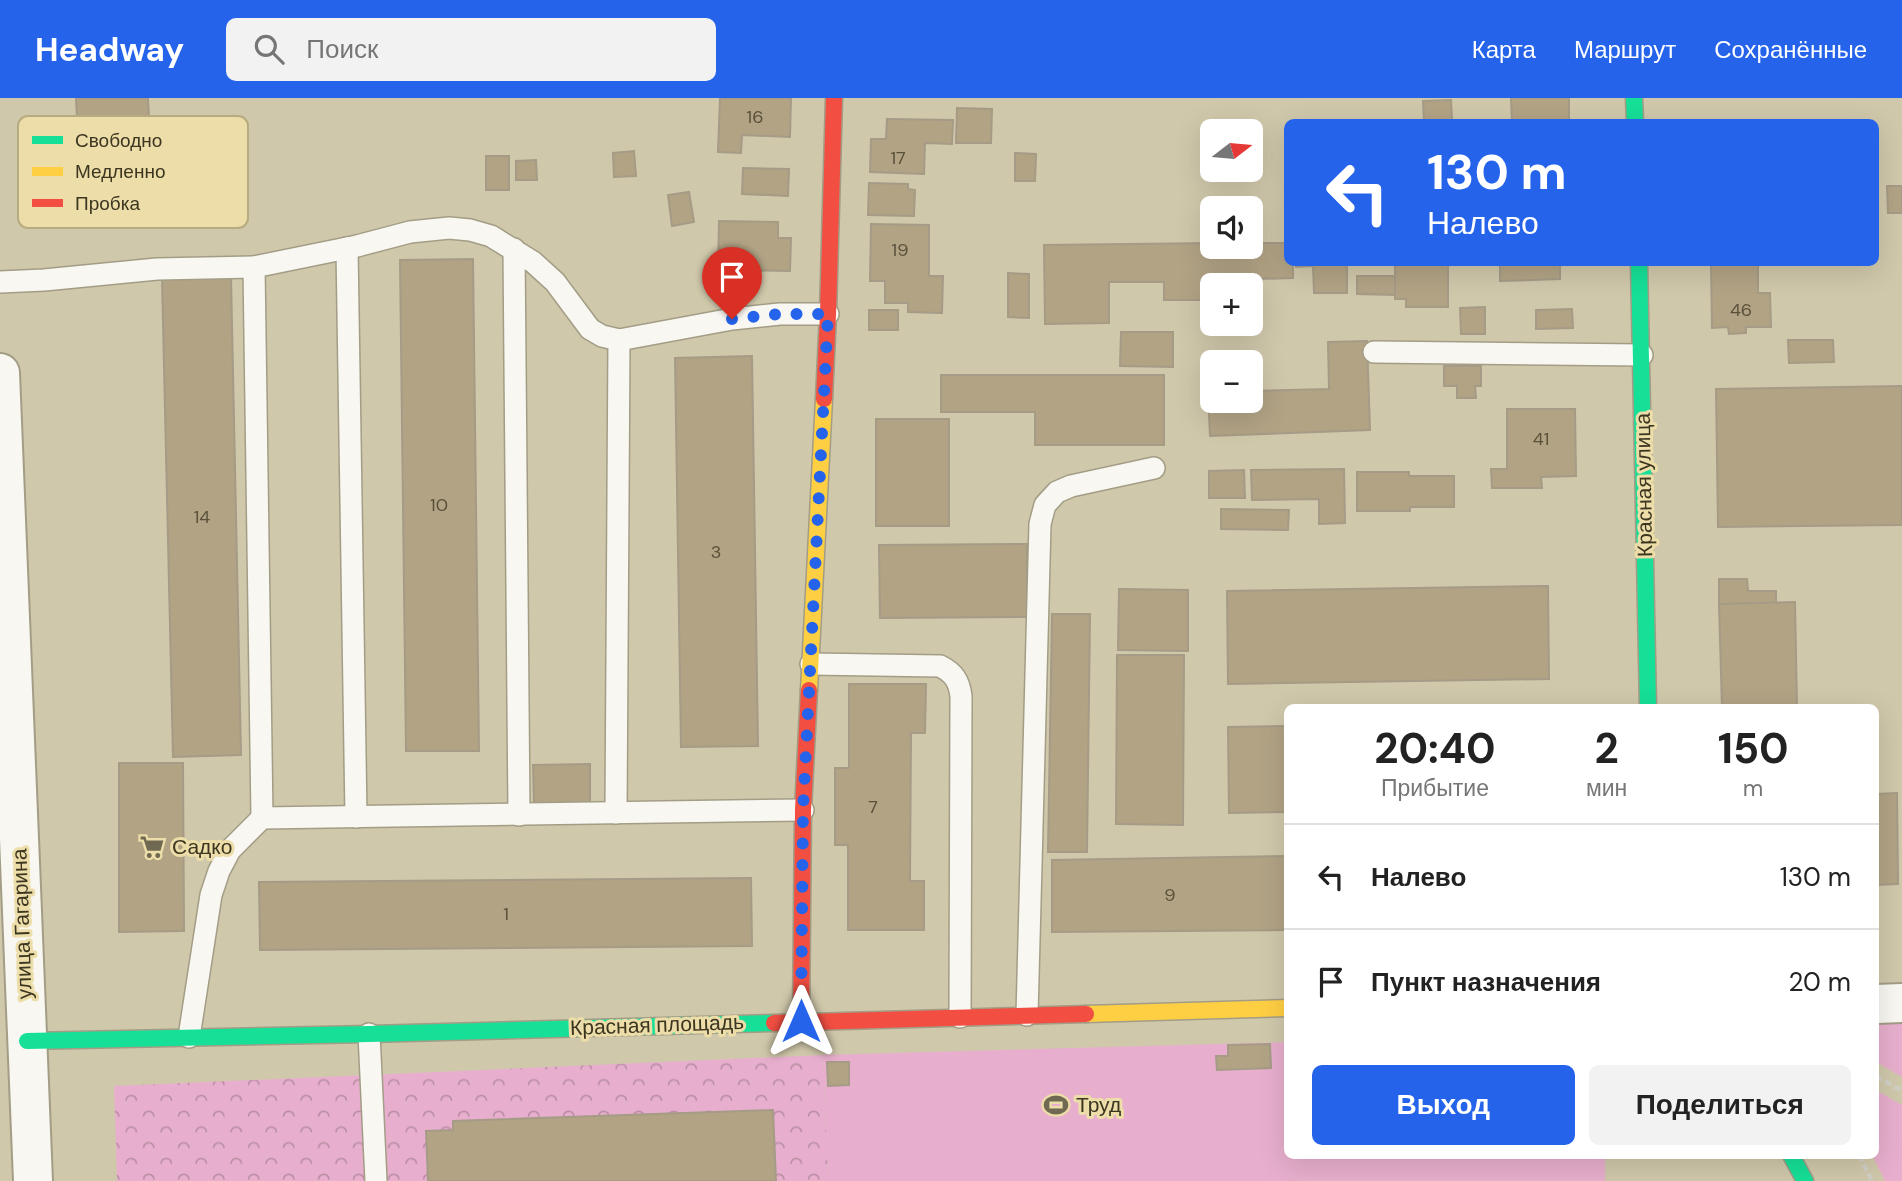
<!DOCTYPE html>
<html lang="ru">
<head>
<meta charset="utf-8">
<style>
  :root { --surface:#fff; --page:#f2f2f2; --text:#222; --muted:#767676; --line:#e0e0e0; --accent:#2563eb }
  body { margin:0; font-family:"DM Sans",sans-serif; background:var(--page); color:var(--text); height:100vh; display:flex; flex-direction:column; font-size:26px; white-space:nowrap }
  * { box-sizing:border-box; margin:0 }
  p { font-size:23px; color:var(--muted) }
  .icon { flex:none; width:38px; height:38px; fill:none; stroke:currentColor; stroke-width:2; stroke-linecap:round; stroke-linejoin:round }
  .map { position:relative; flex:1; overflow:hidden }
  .details { position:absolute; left:1284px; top:606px; width:595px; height:455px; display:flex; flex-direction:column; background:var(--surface); border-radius:10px; box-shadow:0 7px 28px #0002 }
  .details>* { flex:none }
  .top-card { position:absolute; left:1284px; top:21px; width:595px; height:147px; border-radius:10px; box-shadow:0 7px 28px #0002; background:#2563eb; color:#fff; overflow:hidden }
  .needle { width:46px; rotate:74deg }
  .controls { position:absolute; left:1200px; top:21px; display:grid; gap:14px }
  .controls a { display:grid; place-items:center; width:63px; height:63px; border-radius:10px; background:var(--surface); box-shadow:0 7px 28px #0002; font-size:35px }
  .pin { position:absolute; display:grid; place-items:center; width:60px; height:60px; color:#fff; margin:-72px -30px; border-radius:50% 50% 50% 0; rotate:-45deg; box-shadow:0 0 7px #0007 }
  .pin .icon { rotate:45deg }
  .me { position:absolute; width:77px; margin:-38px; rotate:0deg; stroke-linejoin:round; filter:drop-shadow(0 0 5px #0008) }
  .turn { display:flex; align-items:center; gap:24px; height:147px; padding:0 28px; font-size:32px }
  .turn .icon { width:91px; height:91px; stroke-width:2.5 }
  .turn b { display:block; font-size:49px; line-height:60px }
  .eta { display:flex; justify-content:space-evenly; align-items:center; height:119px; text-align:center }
  .eta b { font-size:42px; font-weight:700; line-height:49px }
  .action { display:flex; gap:14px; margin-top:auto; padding:14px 28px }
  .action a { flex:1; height:80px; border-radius:10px; background:var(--accent); color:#fff; font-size:28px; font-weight:700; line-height:80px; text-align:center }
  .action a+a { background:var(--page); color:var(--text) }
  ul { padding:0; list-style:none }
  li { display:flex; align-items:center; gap:21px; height:105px; padding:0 28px; border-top:2px solid var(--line) }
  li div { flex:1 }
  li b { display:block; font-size:26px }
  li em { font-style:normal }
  header { display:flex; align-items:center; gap:42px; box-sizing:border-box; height:98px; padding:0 35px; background:var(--accent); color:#fff }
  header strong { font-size:33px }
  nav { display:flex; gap:38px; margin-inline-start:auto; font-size:24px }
  .search { width:490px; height:63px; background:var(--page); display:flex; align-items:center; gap:18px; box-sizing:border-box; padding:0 24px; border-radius:10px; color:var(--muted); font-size:26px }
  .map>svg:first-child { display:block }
  .green { fill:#e7afcd }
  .park { fill:url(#park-crowns) }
  .building { fill:#b2a385; stroke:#a59b86; stroke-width:2 }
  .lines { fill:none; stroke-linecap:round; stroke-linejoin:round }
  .lane-casing { stroke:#a39d86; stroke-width:24 }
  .street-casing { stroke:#a39d86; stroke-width:42 }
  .fast-casing { stroke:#a39d86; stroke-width:19 }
  .slow-casing { stroke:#a39d86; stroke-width:19 }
  .jam-casing { stroke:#a39d86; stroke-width:19 }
  .path { stroke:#d1cec5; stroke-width:4.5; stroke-dasharray:7 3.5; stroke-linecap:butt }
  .lane { stroke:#f8f7f2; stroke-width:21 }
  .street { stroke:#f8f7f2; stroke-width:38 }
  .fast { stroke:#16e098; stroke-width:16 }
  .slow { stroke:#ffcf43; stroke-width:16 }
  .jam { stroke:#f24e42; stroke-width:16 }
  .route { stroke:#2563eb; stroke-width:12; stroke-dasharray:0 21.6 }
  .labels { text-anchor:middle; stroke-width:6; stroke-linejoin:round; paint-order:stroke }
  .number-label { font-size:18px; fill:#5a513a }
  .street-label { font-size:21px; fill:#3c3621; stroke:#ecdda9 }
  .poi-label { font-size:21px; fill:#3c3621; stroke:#ecdda9; text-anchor:start }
  .key { fill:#ecdda9; stroke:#b7ab80; stroke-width:2 }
  .key-label { font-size:19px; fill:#3c3621 }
</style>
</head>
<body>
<header>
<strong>Headway</strong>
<div class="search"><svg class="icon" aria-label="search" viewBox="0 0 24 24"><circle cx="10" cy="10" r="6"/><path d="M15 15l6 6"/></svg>Поиск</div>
<nav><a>Карта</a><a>Маршрут</a><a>Сохранённые</a></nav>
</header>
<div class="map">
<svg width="1902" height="1083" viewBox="0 0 1902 1083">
  <defs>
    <pattern id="park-crowns" width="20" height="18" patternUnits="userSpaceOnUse" patternTransform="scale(1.75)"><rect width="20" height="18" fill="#e7afcd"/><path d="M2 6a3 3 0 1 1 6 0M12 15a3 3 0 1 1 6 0" fill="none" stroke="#bc8fa6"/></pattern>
  </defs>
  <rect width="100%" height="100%" fill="#d0c8ab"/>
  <g class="green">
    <path d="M1902,924V979L1876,964V925Z"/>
    <path d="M1288,944V1057H1605V1083H828L823,957Z"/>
    <path d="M1876,992L1902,1007V1083H1885L1872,1057H1876Z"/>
  </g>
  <path class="park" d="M823,957L828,1083H117L114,988Z"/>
  <g class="building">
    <path d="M76,0H148L151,60L79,63Z"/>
    <path d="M720,0H791L790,39L742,37L741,55L718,54Z"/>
    <path d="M1511,0H1569V24H1512Z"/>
    <path d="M1451,2L1452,22L1424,23L1423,3Z"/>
    <path d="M957,10L992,11L991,45H956Z"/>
    <path d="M887,21L953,22L952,46L925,45L924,76L870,74L871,41H886Z"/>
    <path d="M634,53L636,78L614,79L613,55Z"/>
    <path d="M1015,55L1036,56L1035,83H1015Z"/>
    <rect x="486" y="58" width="23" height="34"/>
    <path d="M536,62L537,82H516V63Z"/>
    <path d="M743,70L789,71L788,98L742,96Z"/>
    <path d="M869,85L908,86V91L915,92L914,118L868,117Z"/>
    <path d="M1887,88H1902V115H1888Z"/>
    <path d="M689,94L694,124L672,128L668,97Z"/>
    <path d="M719,123L778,124V140H791L790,173L718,172Z"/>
    <path d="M871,126L929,127V178H943L942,215L908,214V205H885V183H870Z"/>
    <path d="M1213,145V149H1251V145H1288V164H1293V180L1259,181V202H1251V187H1213V202H1164V184H1109V225L1045,226L1044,147Z"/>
    <path d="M473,161L479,653H406L400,162Z"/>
    <path d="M1296,164H1347V195H1314L1313,168L1296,169Z"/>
    <path d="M1395,164H1448V209H1406V201H1395Z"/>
    <path d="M1500,164H1574V167H1560V181L1500,183Z"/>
    <path d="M1758,164V195H1770L1771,229H1746V235L1729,236L1728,229L1712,230L1711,165Z"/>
    <path d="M1008,175L1029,176V220L1008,219Z"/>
    <path d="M1357,178H1395V197L1357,196Z"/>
    <path d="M231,179L241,657L173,659L162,181Z"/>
    <path d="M1485,209V236H1461L1460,210Z"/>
    <path d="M1572,211L1573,230L1536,231V212Z"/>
    <rect x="869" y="212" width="29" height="20"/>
    <path d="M1121,234H1173V269L1120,268Z"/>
    <path d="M1788,242H1833L1834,264L1789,265Z"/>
    <path d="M1367,243L1370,332L1210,338L1208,295L1213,294V303H1251V293L1329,291L1328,244Z"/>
    <path d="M752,258L758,648L681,649L675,260Z"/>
    <path d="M1444,268H1481V288H1475L1476,300H1457V288H1444Z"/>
    <path d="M941,277H1164V347H1035V314H941Z"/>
    <path d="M1902,288V427L1718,429L1716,291Z"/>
    <path d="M1507,311H1575L1576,378L1541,379L1542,390H1492L1491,371H1507Z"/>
    <rect x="876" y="321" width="73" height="107"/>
    <path d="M1344,371L1345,425L1319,426V401L1252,402L1251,372Z"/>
    <path d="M1244,372L1245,400H1209V373Z"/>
    <path d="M1357,374H1409V378H1454V409H1410V413H1357Z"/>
    <path d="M1221,411L1289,412L1288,432L1221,431Z"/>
    <path d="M1027,446V519L880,520L879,447Z"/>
    <path d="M1719,481H1747L1748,493H1776V505L1719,506Z"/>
    <path d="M1548,488L1549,581L1228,586L1227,493Z"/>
    <path d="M1119,491L1188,492V553L1118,552Z"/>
    <path d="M1795,504L1797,609H1722L1719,506Z"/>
    <path d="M1052,516H1090L1087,754H1048Z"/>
    <path d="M1117,557H1184L1183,727L1116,726Z"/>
    <path d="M849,586H926L925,635H911L910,783H924V832H848V747H835V670H849Z"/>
    <path d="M1288,628V714L1229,715L1228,629Z"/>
    <path d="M119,665H183L184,833L119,834Z"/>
    <path d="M590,666V705H534L533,667Z"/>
    <path d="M1897,695L1898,786L1876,787V696Z"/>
    <path d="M1288,758V832L1052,834V762Z"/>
    <path d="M751,780L752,848L260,852L259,784Z"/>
    <path d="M1270,946L1271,970L1217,972L1216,958H1228V947Z"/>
    <path d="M827,964H849V987L828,988Z"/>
    <path d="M773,1012L776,1083H428L426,1033L453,1032V1023Z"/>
  </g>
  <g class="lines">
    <g class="lane-casing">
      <g id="lane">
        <path d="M347,150L356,719"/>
        <path d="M514,151L519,717"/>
        <path d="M0,184L44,182L157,171L254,169"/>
        <path d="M1374,254L1642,257"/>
        <path d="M811,566L940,568C954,575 959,583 961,598L960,919"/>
        <path d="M616,715L619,242"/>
        <path d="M262,720L254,169L357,148L410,134L449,130L470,132L491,138L533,164L555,184L590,231L602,238L619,242L732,221L780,216H828"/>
        <path d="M1027,917L1040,426L1045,407L1057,394L1071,388L1154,370"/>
        <path d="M369,936L376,1083"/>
        <path d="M189,939L211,797L219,773L230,752L262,720L803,712"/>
      </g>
    </g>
    <g class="street-casing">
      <g id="street">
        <path d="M0,275L33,1083"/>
        <path d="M1876,906L1902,905"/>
      </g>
    </g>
    <g class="fast-casing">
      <g id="fast">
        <path d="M1634,0L1635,24"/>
        <path d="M1639,164L1648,609"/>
        <path d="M27,943L369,936L774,925"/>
        <path d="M1791,1057L1805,1083"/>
      </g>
    </g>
    <g class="slow-casing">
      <g id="slow">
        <path d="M809,592L824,301"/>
        <path d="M1086,916L1288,910"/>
      </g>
    </g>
    <g class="jam-casing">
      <g id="jam">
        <path d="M824,301L828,216L834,0"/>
        <path d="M801,923L803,712L809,592"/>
        <path d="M774,925L1086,916"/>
      </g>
    </g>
    <g class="path">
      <path d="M1876,978L1902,993"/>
      <path d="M1859,1057L1872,1083"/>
    </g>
    <use href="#lane" class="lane"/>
    <use href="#street" class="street"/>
    <use href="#fast" class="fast"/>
    <use href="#slow" class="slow"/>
    <use href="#jam" class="jam"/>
  </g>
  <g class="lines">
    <path class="route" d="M732,221L780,216H828L803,712L801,923"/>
  </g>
  <defs>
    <g id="supermarket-bare" transform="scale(1.89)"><path d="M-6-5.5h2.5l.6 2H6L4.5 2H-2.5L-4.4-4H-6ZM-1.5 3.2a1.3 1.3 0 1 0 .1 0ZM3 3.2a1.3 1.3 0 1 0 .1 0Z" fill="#706951" stroke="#ecdda9" stroke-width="2.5" paint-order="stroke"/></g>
    <g id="stadium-bare" transform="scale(1.89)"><path d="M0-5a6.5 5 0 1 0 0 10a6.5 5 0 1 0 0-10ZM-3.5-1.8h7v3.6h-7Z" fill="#706951" stroke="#ecdda9" stroke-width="2.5" paint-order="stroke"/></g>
  </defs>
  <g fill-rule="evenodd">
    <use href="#supermarket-bare" x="152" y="749"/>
    <use href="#stadium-bare" x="1056" y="1007"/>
  </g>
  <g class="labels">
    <g class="number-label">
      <text x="755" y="25">16</text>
      <text x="898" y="66">17</text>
      <text x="900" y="158">19</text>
      <text x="1741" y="218">46</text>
      <text x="1541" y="347">41</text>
      <text x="439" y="413">10</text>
      <text x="202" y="425">14</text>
      <text x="716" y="460">3</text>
      <text x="873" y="715">7</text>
      <text x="1170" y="803">9</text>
      <text x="506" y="822">1</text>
    </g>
    <g class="street-label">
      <text transform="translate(1644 387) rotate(-91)" y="7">Красная улица</text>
      <text transform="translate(22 826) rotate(-92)" y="7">улица Гагарина</text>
      <text transform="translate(657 927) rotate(-2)" y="7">Красная площадь</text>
    </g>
    <g class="poi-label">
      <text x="172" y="756">Садко</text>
      <text x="1076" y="1014">Труд</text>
    </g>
  </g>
  <rect x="18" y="18" width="230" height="112" rx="10" class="key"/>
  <rect x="32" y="38" width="31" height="8" fill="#16e098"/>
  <rect x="32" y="69" width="31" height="9" fill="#ffcf43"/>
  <rect x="32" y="101" width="31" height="8" fill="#f24e42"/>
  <g class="key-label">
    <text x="75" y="49">Свободно</text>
    <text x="75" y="80">Медленно</text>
    <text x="75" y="112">Пробка</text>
  </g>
</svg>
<div class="controls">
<a><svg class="needle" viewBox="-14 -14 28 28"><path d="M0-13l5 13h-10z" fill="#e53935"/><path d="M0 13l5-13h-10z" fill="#767676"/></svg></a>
<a><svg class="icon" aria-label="sound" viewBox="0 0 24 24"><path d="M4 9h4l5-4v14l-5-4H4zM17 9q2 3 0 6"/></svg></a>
<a>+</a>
<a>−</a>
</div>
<div class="pin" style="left:732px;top:221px;background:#d93025"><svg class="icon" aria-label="arrive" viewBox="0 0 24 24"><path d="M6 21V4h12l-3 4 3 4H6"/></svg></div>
<svg class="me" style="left:801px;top:923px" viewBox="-20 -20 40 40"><path d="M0-17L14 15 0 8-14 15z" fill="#2563eb" stroke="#fff" stroke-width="4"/></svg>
<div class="top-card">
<div class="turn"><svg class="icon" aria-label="left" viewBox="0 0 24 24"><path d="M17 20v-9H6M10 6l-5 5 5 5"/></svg><div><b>130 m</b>Налево</div></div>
</div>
<section class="details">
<div class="eta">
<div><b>20:40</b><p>Прибытие</p></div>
<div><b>2</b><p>мин</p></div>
<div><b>150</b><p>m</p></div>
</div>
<ul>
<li><svg class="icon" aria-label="left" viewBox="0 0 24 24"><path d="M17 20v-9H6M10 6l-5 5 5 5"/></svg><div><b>Налево</b></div><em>130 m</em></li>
<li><svg class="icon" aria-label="arrive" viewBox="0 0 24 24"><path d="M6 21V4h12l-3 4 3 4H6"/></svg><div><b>Пункт назначения</b></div><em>20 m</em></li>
</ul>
<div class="action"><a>Выход</a><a>Поделиться</a></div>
</section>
</div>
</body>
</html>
